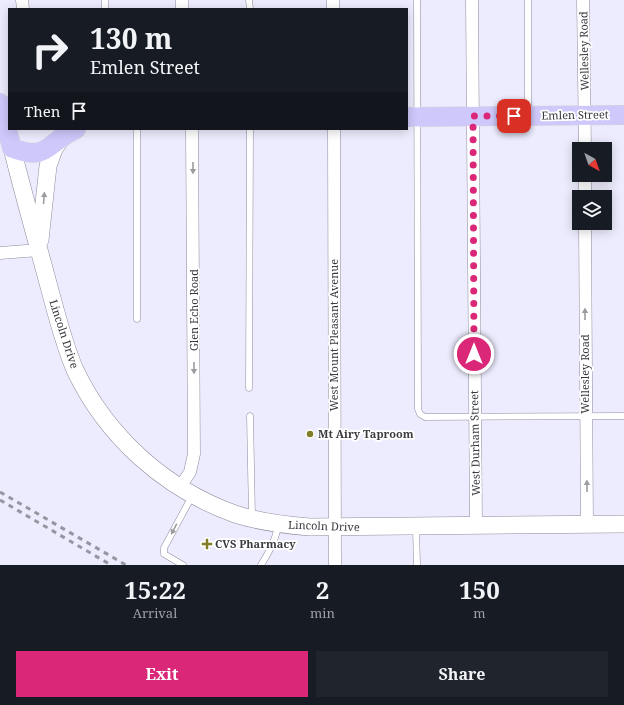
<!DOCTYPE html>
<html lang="en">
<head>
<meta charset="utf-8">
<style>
  :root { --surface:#171b24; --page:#20242c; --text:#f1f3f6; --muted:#9ea1a6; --accent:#db2777 }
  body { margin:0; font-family:"Noto Serif",serif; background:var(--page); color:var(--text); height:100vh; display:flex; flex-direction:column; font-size:15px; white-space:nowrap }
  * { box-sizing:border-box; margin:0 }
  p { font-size:13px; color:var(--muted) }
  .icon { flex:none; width:22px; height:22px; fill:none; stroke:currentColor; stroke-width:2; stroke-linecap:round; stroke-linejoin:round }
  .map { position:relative; height:565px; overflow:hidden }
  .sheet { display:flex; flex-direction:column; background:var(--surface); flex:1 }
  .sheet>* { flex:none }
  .banner { position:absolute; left:8px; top:8px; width:400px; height:122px; border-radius:0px; box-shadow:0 2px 10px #0003; background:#171b24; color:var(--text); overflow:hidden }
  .needle { width:26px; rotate:140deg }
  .controls { position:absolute; left:572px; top:142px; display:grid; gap:8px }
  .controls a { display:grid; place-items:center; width:40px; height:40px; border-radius:0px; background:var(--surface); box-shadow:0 2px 10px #0003; font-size:20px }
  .pin { position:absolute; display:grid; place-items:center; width:34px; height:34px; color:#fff; margin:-17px; border-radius:8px; box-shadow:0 2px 6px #0006 }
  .me { position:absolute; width:44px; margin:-22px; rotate:0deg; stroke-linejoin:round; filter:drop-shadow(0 0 3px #0008) }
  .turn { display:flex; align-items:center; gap:14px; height:84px; padding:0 16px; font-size:18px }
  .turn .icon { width:52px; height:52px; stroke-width:2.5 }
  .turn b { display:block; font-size:28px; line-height:34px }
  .then { display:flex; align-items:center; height:38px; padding:0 16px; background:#0003; gap:8px; font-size:15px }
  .eta { display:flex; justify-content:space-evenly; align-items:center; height:68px; text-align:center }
  .eta b { font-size:24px; font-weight:700; line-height:28px }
  .cta { display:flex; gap:8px; margin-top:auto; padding:8px 16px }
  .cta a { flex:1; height:46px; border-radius:0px; background:var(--accent); color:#fff; font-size:16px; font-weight:700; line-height:46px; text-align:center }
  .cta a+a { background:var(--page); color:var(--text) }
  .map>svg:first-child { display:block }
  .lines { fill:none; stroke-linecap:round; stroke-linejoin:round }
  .lane-casing { stroke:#8d8b9c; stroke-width:7 }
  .street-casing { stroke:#8d8b9c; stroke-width:13 }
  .secondary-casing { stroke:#8d8b9c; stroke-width:18 }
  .primary-casing { stroke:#d4d4d5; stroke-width:20 }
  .lane { stroke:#fff; stroke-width:6 }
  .street { stroke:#fff; stroke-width:12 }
  .secondary { stroke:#fff; stroke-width:17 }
  .primary { stroke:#cfc8fb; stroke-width:19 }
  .rail { stroke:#9695a2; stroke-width:3; stroke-dasharray:5 5; stroke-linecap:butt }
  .oneway { fill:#9c9ca0 }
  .route { stroke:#db2777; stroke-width:7; stroke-dasharray:0 12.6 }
  .poi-dot { fill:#807f28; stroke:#fff; stroke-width:1.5 }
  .labels { text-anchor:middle; stroke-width:3.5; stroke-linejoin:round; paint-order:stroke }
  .street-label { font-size:11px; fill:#3a3a41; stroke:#fff }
  .poi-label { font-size:11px; font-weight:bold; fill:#3a3a41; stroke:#fff; text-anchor:start }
</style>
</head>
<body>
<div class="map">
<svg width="624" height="565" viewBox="0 0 624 565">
  <rect width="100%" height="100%" fill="#edecfe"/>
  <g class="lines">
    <g class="lane-casing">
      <g id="lane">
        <path d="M105,0V9"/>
        <path d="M249,0L250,9"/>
        <path d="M417,0L418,409L420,414L425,417L624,416"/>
        <path d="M528,0V114"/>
        <path d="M137,319V129"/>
        <path d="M249,388L250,129"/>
        <path d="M250,416L252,517"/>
        <path d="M416,527L417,565"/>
        <path d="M183,565L164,554V548L192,496"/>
        <path d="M261,565C269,552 276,540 278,525"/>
      </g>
    </g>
    <g class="street-casing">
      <g id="street">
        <path d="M22,0L23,9"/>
        <path d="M182,0V9"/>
        <path d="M333,0V9"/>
        <path d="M472,0L476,526"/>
        <path d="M583,0L585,149"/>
        <path d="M334,129L335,565"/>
        <path d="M585,175V197"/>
        <path d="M585,223L587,525"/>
        <path d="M0,253L39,250"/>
        <path d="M180,487L190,472L194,454L192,129"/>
      </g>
    </g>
    <g class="secondary-casing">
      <g id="secondary">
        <path d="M12,148C23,193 36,238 48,283C56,312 63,342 75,370C107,437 165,489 235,514C259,522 285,525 310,527L624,524"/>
        <path d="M40,240L48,166L54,149L62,137"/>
      </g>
    </g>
    <g class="primary-casing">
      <g id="primary">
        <path d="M0,103L12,148C49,162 47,142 76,129"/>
        <path d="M407,117L624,115"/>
      </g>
    </g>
    <use href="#lane" class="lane"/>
    <use href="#street" class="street"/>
    <use href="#secondary" class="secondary"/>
    <use href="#primary" class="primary"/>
    <g class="rail">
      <path d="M0,492L126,565"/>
      <path d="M0,500L111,565"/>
    </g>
  </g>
  <defs><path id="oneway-solid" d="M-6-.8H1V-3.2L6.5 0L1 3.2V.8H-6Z"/></defs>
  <g class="oneway">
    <use href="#oneway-solid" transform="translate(193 168) rotate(90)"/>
    <use href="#oneway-solid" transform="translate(44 198) rotate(-85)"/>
    <use href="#oneway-solid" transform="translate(585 314) rotate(-90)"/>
    <use href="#oneway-solid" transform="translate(194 368) rotate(90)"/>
    <use href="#oneway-solid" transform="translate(587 486) rotate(-91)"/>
    <use href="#oneway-solid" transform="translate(174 529) rotate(118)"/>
  </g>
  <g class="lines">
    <path class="route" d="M474,354L473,116H514"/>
  </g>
  <g class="poi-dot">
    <circle cx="310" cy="434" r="4"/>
    <path d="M205 538h4v4h4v4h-4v4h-4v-4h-4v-4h4z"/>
  </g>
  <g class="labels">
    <g class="street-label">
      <text transform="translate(584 51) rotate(-91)" y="4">Wellesley Road</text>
      <text transform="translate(575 115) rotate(-1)" y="4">Emlen Street</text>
      <text transform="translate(194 310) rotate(-90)" y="4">Glen Echo Road</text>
      <text transform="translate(64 334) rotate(72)" y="4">Lincoln Drive</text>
      <text transform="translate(334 335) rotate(-90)" y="4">West Mount Pleasant Avenue</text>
      <text transform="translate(585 374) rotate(-90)" y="4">Wellesley Road</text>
      <text transform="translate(475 443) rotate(-91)" y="4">West Durham Street</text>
      <text transform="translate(324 526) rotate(2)" y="4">Lincoln Drive</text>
    </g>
    <g class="poi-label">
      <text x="318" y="438">Mt Airy Taproom</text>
      <text x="215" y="548">CVS Pharmacy</text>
    </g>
  </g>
</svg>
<div class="controls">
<a><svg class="needle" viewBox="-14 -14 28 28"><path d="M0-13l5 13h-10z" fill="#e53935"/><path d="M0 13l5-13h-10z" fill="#9ea1a6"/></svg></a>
<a><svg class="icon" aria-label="layers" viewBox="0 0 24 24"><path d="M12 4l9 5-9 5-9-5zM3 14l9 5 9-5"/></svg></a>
</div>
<div class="pin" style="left:514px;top:116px;background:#d93025"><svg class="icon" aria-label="arrive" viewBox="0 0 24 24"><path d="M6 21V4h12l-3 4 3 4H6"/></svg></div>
<svg class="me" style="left:474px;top:354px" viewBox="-20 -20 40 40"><circle r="17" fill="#db2777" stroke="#fff" stroke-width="3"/><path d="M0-11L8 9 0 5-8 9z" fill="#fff"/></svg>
<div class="banner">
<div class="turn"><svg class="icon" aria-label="right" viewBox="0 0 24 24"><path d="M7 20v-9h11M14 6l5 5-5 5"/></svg><div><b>130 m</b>Emlen Street</div></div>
<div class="then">Then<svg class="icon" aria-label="arrive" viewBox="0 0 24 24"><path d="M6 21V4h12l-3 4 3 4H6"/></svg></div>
</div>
</div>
<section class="sheet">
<div class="eta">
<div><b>15:22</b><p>Arrival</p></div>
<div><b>2</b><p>min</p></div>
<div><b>150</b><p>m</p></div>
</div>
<div class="cta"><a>Exit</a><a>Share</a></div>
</section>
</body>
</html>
